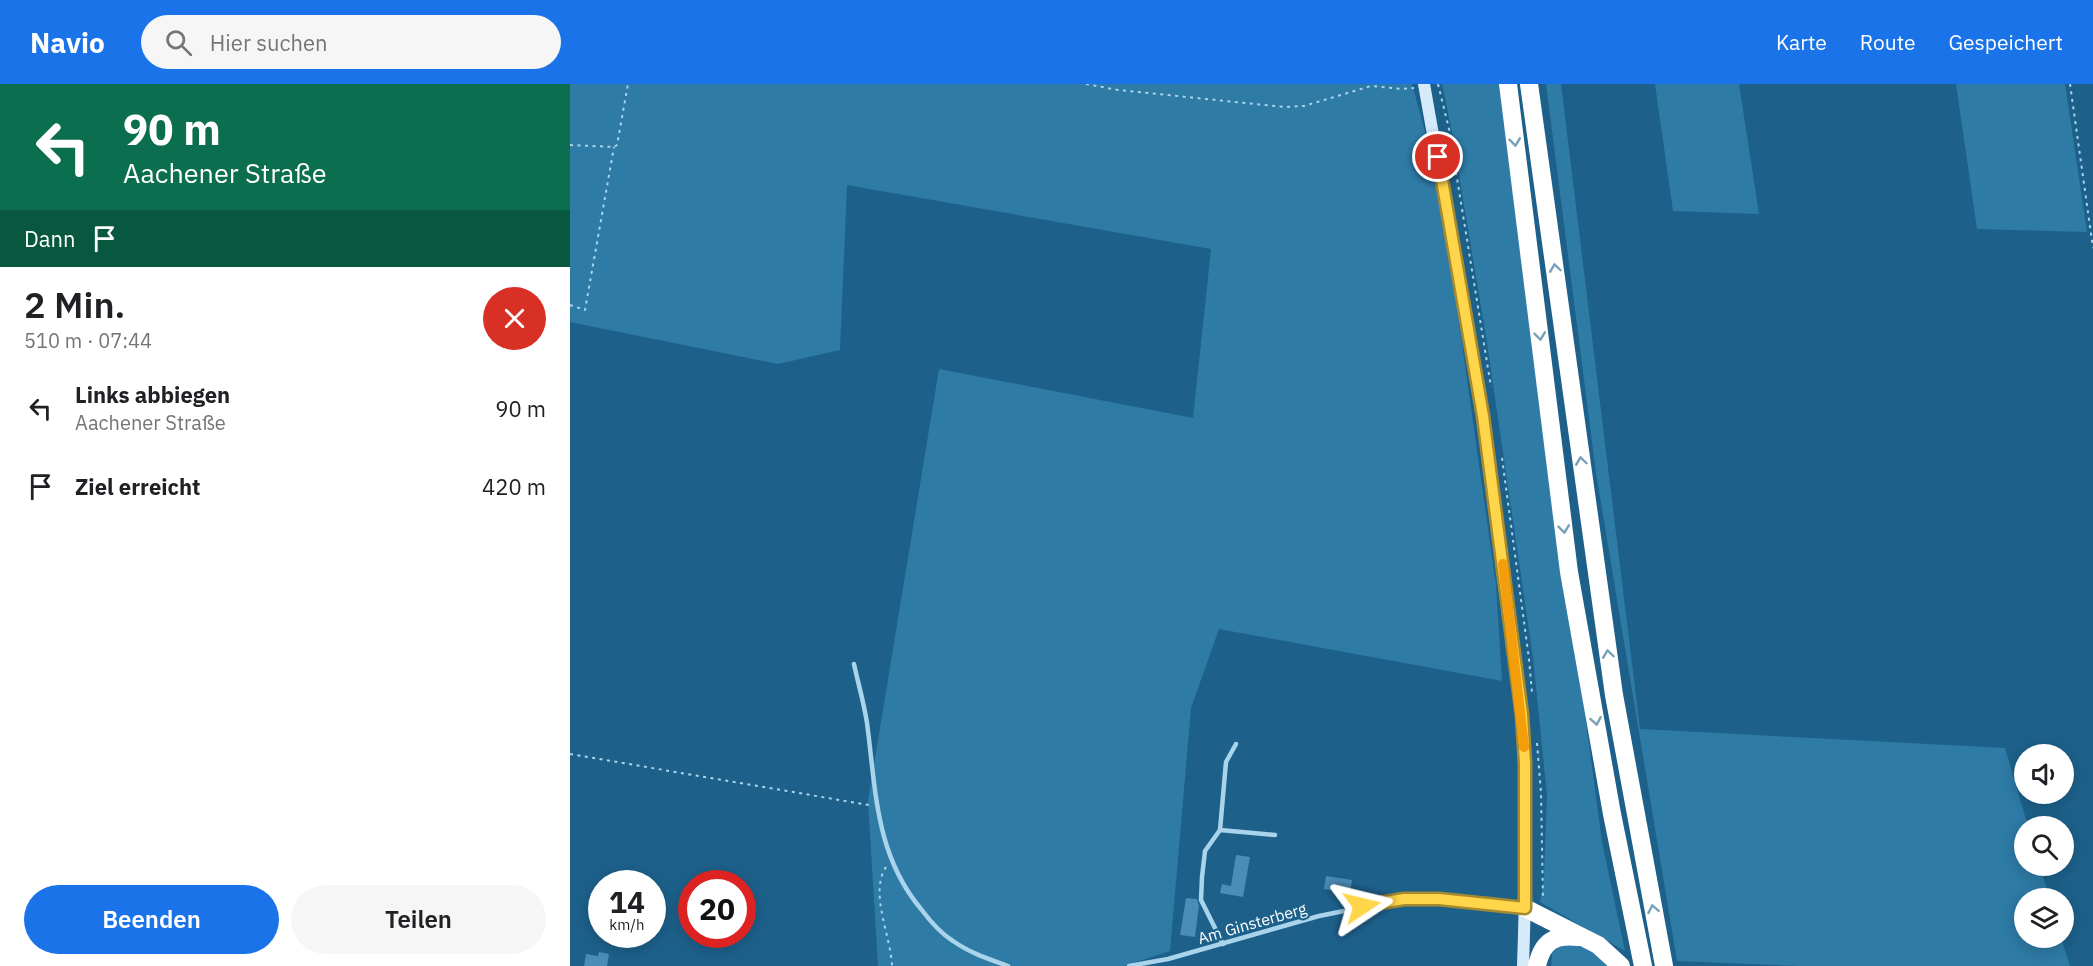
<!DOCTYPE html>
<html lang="de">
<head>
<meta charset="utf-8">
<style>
  :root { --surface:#fff; --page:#f6f6f6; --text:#202124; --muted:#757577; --accent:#1a73e8 }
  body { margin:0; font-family:"IBM Plex Sans",sans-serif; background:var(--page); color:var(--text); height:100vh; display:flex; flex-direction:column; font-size:22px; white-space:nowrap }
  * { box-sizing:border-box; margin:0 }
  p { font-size:20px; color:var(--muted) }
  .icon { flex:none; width:33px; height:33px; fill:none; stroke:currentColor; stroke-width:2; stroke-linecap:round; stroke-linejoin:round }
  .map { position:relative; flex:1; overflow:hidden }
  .panel { display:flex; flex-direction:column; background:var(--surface); width:570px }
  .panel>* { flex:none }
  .hud { background:#0b6e4f; color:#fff; overflow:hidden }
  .tools { position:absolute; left:1444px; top:660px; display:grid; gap:12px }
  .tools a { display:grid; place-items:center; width:60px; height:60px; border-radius:50%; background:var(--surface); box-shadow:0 3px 15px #0003; font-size:30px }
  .speed { position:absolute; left:18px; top:786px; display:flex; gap:12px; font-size:30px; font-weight:700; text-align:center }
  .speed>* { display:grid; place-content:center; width:78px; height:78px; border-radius:50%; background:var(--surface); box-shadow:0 3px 15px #0003; line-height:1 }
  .speed small { font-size:15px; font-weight:400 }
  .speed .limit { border:9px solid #d22; background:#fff; color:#111 }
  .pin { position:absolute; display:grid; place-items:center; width:51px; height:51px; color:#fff; margin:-26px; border:3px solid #fff; border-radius:50%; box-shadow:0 2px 6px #0007 }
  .me { position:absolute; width:66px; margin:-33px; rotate:80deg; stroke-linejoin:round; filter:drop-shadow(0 0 4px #0008) }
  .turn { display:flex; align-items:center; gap:21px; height:126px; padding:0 24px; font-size:27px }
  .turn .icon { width:78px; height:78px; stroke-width:2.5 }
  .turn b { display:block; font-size:42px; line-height:51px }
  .then { display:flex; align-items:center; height:57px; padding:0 24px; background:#0003; gap:12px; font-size:22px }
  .round { display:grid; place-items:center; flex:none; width:63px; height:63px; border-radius:32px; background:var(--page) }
  .head { display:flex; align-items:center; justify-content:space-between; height:102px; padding:0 24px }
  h1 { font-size:36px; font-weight:600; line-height:45px }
  .action { display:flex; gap:12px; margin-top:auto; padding:12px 24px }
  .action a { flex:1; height:69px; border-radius:36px; background:var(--accent); color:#fff; font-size:24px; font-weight:600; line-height:69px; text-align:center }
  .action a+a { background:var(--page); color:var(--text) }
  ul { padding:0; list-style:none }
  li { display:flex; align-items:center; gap:18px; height:78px; padding:0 24px }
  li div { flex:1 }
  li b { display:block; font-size:22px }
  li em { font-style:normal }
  header { display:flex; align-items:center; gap:36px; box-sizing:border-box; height:84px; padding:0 30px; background:var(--accent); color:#fff }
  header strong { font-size:28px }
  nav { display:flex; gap:33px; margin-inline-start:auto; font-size:21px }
  .search { width:420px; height:54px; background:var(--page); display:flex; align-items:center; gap:15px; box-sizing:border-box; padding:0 21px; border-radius:33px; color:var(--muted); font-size:22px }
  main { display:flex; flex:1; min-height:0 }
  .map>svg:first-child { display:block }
  .green { fill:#2e7ba6 }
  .building { fill:#4a8db5 }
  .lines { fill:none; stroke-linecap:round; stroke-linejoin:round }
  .path { stroke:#a9d4ec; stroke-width:2; stroke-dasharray:3 4.5; stroke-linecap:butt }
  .service { stroke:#a9d4ec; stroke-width:4.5 }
  .secondary { stroke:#d5ebf9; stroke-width:12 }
  .motorway { stroke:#fff; stroke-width:18 }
  .oneway { stroke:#77a0b9 }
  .route-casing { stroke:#a68a30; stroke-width:15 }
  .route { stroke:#ffd54a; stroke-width:10 }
  .slow { stroke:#f59e0b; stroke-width:10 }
  .labels { text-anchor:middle; stroke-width:4.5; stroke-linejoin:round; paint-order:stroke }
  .street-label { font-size:16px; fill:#fff; stroke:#1d618b }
</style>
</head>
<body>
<header>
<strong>Navio</strong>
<div class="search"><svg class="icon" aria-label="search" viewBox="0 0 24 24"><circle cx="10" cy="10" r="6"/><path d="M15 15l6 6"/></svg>Hier suchen</div>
<nav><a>Karte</a><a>Route</a><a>Gespeichert</a></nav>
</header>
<main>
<section class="panel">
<div class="hud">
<div class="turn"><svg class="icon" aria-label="left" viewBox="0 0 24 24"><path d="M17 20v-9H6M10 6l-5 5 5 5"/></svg><div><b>90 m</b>Aachener Straße</div></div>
<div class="then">Dann<svg class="icon" aria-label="arrive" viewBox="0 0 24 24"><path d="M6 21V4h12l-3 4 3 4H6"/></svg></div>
</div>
<div class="head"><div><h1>2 Min.</h1><p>510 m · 07:44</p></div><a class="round" style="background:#d93025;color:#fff"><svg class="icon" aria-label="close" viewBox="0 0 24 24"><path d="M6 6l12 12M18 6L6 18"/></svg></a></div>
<ul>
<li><svg class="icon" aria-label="left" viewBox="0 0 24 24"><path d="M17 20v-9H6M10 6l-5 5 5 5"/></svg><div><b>Links abbiegen</b><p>Aachener Straße</p></div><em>90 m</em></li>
<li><svg class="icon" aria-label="arrive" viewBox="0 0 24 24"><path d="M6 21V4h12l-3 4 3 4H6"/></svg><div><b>Ziel erreicht</b></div><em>420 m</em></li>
</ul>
<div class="action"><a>Beenden</a><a>Teilen</a></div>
</section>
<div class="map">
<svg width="1523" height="882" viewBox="0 0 1523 882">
  <rect width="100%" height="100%" fill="#1d618b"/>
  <g class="green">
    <path d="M0,0H842L860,66L879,167L926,501L932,597L649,545L621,624L600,867L554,882H308L298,717L369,285L623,334L641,165L277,101L270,266L208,280L0,238Z"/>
    <path d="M872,0H931L1032,758L1055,867L970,818L974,795L977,711L963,574L917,259L881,43Z"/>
    <path d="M976,0H991L1070,645L1435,664L1458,742H1455V782H1470L1480,814H1455V854H1491L1500,882H1229L1107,877L1026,389Z"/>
    <path d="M1085,0H1169L1189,130L1103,127Z"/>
    <path d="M1386,0H1495L1517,148L1407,145Z"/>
    <path d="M1003,859L1031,872L1038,882H981L983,864Z"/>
  </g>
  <g class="building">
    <path d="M666,771L680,773L673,813L650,809L652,800L661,802Z"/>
    <path d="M756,792L782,796L780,809L754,805Z"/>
    <path d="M616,814L627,815L629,822L625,853L610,851Z"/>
    <path d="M29,868L39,870L37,882H14L16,870L28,872Z"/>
  </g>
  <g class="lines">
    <g class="path">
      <path d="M516,0L548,6L715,23L734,22L801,2L832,5L844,4"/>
      <path d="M868,0L879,45L921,303"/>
      <path d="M1500,0L1523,164"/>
      <path d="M0,61L44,63L47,61L58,0"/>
      <path d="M0,221L15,226L44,63"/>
      <path d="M932,374L959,575L962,609"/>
      <path d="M967,659L971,709L973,815"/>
      <path d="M0,670L299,721"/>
      <path d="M316,783C299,809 321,852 322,882"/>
    </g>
    <g class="service">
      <path d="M284,580C288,599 294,619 297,639C306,706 305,770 351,825C360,837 370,849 383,857C400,869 419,875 438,882"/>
      <path d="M650,746L705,751"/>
      <path d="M653,860L631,816L632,793L635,767L650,746L656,678L666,660"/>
      <path d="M559,882L598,875L749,832L834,815H869L950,823"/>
    </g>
    <path class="secondary" d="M854,0L913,332L952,631C957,714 956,798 953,882"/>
    <g class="motorway">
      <path d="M938,0L999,488L1042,730L1073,882"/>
      <path d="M959,0L1044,611L1094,882"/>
      <path d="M955,824L1028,861L1051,882"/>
      <path d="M967,882C972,858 984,850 1008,853"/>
    </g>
  </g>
  <defs><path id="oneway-chevron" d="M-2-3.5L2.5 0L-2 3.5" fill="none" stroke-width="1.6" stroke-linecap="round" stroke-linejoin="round" transform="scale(1.5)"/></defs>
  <g class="oneway">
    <use href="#oneway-chevron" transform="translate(945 58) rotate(83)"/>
    <use href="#oneway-chevron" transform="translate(985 184) rotate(-98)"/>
    <use href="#oneway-chevron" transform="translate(970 252) rotate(83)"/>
    <use href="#oneway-chevron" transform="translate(1011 377) rotate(-98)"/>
    <use href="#oneway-chevron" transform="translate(994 445) rotate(83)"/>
    <use href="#oneway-chevron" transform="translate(1038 570) rotate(-98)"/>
    <use href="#oneway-chevron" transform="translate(1026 637) rotate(80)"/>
    <use href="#oneway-chevron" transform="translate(1083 825) rotate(-101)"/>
  </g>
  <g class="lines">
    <g class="route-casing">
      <path id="route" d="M792,822L834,815H869L955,824V679L952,631L913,332L868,73"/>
    </g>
    <use href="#route" class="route"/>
    <path class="slow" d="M933,480L954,663"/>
  </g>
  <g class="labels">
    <g class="street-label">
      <text transform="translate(682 839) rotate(-16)" y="6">Am Ginsterberg</text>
    </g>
  </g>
</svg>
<div class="tools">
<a><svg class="icon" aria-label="sound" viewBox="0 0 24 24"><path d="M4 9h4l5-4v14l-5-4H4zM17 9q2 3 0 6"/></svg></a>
<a><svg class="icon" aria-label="search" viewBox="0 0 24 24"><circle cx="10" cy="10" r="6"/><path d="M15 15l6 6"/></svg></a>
<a><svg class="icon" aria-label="layers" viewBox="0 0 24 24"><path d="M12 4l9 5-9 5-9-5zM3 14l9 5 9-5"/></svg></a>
</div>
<div class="speed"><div>14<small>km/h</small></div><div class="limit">20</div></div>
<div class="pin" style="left:868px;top:73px;background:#d93025"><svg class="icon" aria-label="arrive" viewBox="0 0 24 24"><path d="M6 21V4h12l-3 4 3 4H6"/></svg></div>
<svg class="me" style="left:792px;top:822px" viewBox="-20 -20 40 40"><path d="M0-17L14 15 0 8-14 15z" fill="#ffd54a" stroke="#fff" stroke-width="4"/></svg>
</div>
</main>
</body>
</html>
